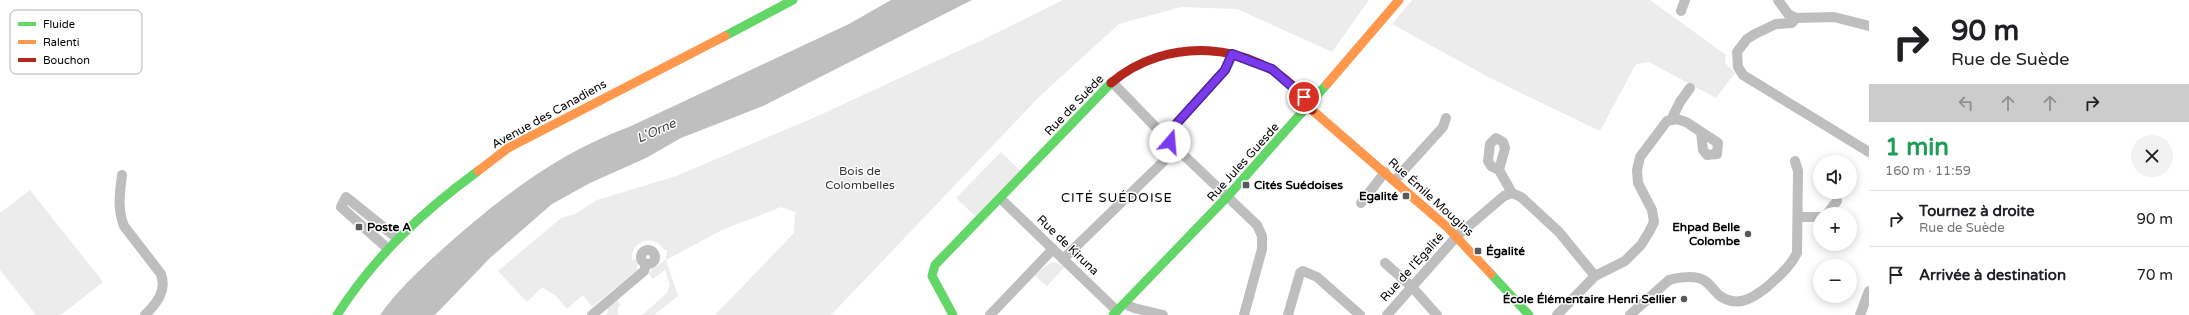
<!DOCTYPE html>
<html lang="fr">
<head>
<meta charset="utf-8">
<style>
  :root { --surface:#fff; --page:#f2f2f2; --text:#202124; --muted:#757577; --line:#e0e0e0 }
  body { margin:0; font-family:"Varela Round",sans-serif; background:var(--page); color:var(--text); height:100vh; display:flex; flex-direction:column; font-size:15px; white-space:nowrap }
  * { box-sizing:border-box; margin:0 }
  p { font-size:13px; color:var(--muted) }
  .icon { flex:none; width:22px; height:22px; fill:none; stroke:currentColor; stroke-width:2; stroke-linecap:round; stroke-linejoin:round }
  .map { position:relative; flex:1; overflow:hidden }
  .details { display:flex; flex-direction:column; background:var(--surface); width:320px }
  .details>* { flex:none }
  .banner { background:#fff; color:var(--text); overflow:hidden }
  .fabs { position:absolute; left:1813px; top:155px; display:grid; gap:8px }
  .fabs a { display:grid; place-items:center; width:44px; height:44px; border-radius:50%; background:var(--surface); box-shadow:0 2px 10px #0003; font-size:20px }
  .pin { position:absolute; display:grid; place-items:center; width:34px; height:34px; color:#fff; margin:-17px; border:2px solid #fff; border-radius:50%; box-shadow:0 1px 4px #0007 }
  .me { position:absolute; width:44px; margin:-22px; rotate:18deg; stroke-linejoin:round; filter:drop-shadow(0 0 3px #0008) }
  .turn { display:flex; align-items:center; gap:14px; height:84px; padding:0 16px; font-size:18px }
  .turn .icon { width:52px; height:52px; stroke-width:2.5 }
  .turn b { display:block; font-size:28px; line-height:34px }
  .lanes { display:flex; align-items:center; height:38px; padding:0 16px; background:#0003; justify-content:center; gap:20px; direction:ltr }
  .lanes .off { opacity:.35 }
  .round { display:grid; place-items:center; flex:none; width:42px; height:42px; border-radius:21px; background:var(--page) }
  .summary { display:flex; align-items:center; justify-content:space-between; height:68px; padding:0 16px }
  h1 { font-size:24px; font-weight:800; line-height:30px; color:#1e9e55 }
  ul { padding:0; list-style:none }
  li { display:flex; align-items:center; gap:12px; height:56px; padding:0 16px; border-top:1px solid var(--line) }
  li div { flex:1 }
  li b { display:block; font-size:15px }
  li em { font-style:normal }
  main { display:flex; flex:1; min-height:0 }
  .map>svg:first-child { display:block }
  .green { fill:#ececec }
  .water { fill:#bfbfbf }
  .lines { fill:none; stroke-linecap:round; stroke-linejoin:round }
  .street { stroke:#bebebe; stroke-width:10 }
  .fast { stroke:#63d668; stroke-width:9 }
  .slow { stroke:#ff974d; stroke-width:9 }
  .jam { stroke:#b3261e; stroke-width:9 }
  .route-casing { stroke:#51269a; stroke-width:10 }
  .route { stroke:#7c3aed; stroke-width:7 }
  .poi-dot { fill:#595959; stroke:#fff; stroke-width:1.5 }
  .labels { text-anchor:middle; stroke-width:3; stroke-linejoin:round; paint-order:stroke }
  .street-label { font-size:12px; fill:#000; stroke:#fff }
  .park-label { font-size:12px; fill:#333; stroke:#fff }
  .poi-label { font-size:12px; font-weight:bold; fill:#000; stroke:#fff; text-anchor:start }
  .water-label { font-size:13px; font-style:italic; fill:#444; stroke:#fff }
  .neighbourhood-label { font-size:13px; letter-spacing:1px; fill:#000; stroke:#fff }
  .key { fill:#fff; stroke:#b2b2b2; stroke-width:1 }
  .key-label { font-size:11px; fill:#000 }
</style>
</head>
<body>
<main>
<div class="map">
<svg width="1869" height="315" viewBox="0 0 1869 315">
  <rect width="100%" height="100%" fill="#fff"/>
  <g class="green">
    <path d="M1063,0H1369L1332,52L1237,9L1181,7L1119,24L1040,96L831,315H715L794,233L795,212L781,207L722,230L666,260L678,296L654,315H642L667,293L670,285L665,270L653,279L648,273L666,259L667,250H664C655,233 630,240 632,260L638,259L637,270L592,307L583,295L567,309L556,296L542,287L527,302L498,271L561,218L575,214L597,200L676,176L820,115L982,40Z"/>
    <path d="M1412,0H1650L1726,55L1725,63L1735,73L1716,98L1649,62L1636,64L1600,131L1490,78L1392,24Z"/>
    <path d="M1001,152L1021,171L976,217L956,198Z"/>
    <path d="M30,190L103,282L61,315H36L0,270V213Z"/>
    <path d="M1051,262L1057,263L1065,267L1047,286L1034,275Z"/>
    <path d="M616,299L621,305L618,307V315H607L608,307Z"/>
  </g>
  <path class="water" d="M891,0H972L763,106L681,138L646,158L590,183L552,204L490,258L435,315H380C399,288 423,267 447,245C502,196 560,152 629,127L849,24Z"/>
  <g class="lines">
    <g class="street">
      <path d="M1778,0L1788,14L1796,18L1834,17L1869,26"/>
      <path d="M1681,11L1685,0"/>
      <path d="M1796,18L1792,23L1776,24L1755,34L1747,39L1737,52L1738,67L1743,75L1869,152"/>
      <path d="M1112,82L1170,142L1257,225L1262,236V249L1244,315"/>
      <path d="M1671,120L1680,102L1690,88"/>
      <path d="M1499,170L1505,148L1503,142L1496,138L1490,144L1488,161L1491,166L1499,170L1512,193L1521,197L1559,232L1595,276"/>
      <path d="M122,175C120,192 117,209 124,226L161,274C167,291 157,303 145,315"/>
      <path d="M1395,180L1443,127L1446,118"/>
      <path d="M1001,199L1117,311"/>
      <path d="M1361,203L1385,172"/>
      <path d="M1827,214L1837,201"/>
      <path d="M1798,217H1820"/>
      <path d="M387,248L341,207L346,197L397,238"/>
      <circle cx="648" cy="257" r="7"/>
      <path d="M1063,259L1164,161L1168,152V133L1225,70L1233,54"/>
      <path d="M1385,263L1412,287L1437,315"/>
      <path d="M1125,304L1134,308L1163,315"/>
      <path d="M592,315L644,271L646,264"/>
      <path d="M990,315L1053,249"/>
      <path d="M1288,315L1300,273L1303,271L1317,277L1360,315"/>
      <path d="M1387,315L1457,236L1504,196L1512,193"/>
      <path d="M1557,315L1595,276L1625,261L1641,245L1649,232L1654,222L1652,210L1638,183L1637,170L1640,157L1667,121L1677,119L1686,122L1718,143L1717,154L1707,155L1703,150L1701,132"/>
      <path d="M1630,315L1669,280C1678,277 1697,275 1705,281C1711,285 1715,292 1720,296C1738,308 1753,298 1767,287C1779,276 1790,267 1797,253L1798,171L1795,161"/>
      <path d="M1860,315L1869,291"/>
    </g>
    <g class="fast">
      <path d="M725,36L793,0"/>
      <path d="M1491,274L1529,315"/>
      <path d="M337,315C375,256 422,212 478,171"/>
      <path d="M953,315L932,276L935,265L1111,83"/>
      <path d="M1113,315L1227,197L1327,84"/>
    </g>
    <g class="slow">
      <path d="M1327,84L1399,0"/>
      <path d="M1312,110L1447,227L1491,274"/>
      <path d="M478,171L508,148L725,36"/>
    </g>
    <path class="jam" d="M1111,83C1166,36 1253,40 1302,95C1306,99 1308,105 1312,110"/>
  </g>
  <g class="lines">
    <g class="route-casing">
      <path id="route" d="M1170,142L1168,133L1225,70L1232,54L1272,69L1304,97"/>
    </g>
    <use href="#route" class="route"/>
  </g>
  <g class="poi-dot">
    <rect x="1242" y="181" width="8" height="8" rx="2"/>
    <rect x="1402" y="192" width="8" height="8" rx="2"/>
    <rect x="355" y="223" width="8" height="8" rx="2"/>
    <circle cx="1748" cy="234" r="4"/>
    <rect x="1474" y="247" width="8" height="8" rx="2"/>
    <circle cx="1684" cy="299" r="4"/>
  </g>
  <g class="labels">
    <g class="street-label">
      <text transform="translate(1074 105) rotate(-46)" y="4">Rue de Suède</text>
      <text transform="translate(549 114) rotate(-29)" y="4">Avenue des Canadiens</text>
      <text transform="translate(1243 162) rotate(-48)" y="4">Rue Jules Guesde</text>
      <text transform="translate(1431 197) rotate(42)" y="4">Rue Émile Mougins</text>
      <text transform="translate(1068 245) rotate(44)" y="4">Rue de Kiruna</text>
      <text transform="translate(1412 267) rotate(-48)" y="4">Rue de l'Égalité</text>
    </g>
    <g class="park-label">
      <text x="860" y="175">Bois de<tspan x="860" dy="14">Colombelles</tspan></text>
    </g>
    <g class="poi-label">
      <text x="1254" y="189">Cités Suédoises</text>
      <text x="1398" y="200" text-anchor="end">Egalité</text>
      <text x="367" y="231">Poste A</text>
      <text x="1740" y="231" text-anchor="end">Ehpad Belle<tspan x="1740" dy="14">Colombe</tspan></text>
      <text x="1486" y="255">Égalité</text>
      <text x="1676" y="303" text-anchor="end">École Élémentaire Henri Sellier</text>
    </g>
    <g class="water-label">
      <text transform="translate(656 130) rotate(-24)" y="5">L'Orne</text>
    </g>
    <g class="neighbourhood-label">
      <text x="1117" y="202">CITÉ SUÉDOISE</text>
    </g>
  </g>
  <rect x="10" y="10" width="132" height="64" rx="6" class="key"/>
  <rect x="18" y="22" width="18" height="4" fill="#63d668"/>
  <rect x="18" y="40" width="18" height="4" fill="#ff974d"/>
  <rect x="18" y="58" width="18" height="4" fill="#b3261e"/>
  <g class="key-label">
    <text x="43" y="28">Fluide</text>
    <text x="43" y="46">Ralenti</text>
    <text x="43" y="64">Bouchon</text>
  </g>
</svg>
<div class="fabs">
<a><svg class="icon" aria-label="sound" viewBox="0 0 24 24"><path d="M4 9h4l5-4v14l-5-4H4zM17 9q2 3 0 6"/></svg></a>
<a>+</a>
<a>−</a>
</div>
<div class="pin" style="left:1304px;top:97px;background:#d93025"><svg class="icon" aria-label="arrive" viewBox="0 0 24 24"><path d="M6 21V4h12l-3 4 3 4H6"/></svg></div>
<svg class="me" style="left:1170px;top:142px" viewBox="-20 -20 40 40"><circle r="19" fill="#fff"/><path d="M0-13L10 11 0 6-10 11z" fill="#7c3aed"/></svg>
</div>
<section class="details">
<div class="banner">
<div class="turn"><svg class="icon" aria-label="right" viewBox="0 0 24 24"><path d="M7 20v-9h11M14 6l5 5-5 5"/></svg><div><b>90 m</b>Rue de Suède</div></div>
<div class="lanes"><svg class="icon off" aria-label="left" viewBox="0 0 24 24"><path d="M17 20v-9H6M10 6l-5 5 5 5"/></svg><svg class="icon off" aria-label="ahead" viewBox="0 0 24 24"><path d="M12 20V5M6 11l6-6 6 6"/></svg><svg class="icon off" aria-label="ahead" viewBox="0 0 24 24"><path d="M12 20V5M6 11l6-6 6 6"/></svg><svg class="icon" aria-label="right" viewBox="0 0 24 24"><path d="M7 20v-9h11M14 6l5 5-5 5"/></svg></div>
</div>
<div class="summary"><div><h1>1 min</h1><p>160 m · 11:59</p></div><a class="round"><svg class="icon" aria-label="close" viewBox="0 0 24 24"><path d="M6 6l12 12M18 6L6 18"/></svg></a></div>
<ul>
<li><svg class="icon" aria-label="right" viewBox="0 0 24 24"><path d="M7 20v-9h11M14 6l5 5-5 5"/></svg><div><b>Tournez à droite</b><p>Rue de Suède</p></div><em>90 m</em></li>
<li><svg class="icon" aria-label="arrive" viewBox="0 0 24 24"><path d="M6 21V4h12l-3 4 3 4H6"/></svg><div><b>Arrivée à destination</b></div><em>70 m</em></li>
</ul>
</section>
</main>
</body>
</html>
